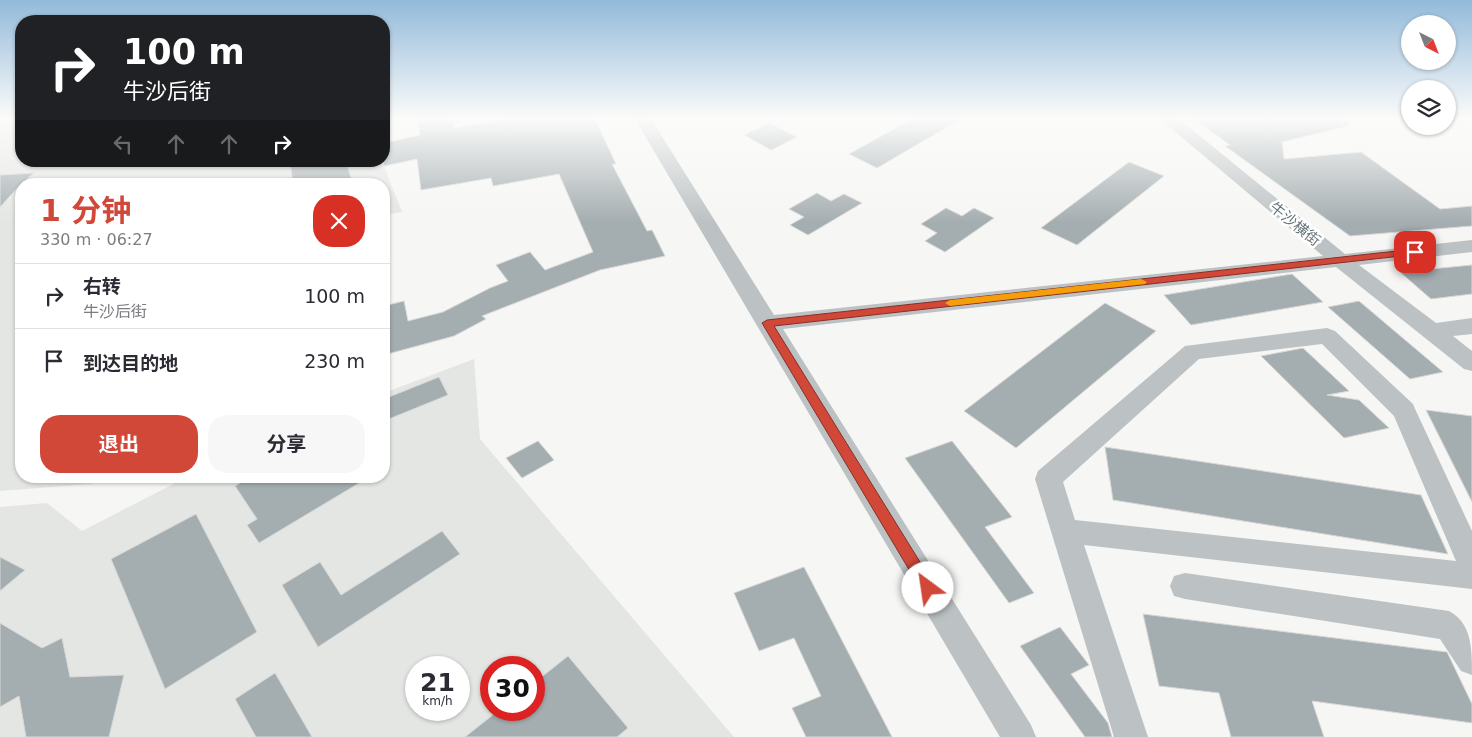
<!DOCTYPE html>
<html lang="zh">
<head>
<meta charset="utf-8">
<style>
  :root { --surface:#fff; --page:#f7f7f7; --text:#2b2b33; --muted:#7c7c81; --line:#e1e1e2; --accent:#d14839 }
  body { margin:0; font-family:"DejaVu Sans","Noto Sans SC",sans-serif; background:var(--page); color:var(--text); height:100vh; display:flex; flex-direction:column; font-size:19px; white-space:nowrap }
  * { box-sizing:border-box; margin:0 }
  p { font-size:16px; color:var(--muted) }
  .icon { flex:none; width:28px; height:28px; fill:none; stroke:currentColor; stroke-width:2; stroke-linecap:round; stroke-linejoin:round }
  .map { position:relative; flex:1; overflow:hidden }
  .sheet { position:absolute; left:15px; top:178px; width:375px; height:305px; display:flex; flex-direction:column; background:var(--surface); border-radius:20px; box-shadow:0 1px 4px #0004 }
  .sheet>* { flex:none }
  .top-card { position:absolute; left:15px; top:15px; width:375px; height:152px; border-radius:20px; box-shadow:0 1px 4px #0004; background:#202124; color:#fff; overflow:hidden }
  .needle { width:32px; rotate:138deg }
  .controls { position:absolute; left:1401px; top:15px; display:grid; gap:10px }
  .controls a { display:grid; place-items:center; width:55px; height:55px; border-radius:50%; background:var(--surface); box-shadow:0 1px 4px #0004; font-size:25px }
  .speed { position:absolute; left:405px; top:656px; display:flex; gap:10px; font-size:25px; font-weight:700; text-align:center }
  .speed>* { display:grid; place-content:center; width:65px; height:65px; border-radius:50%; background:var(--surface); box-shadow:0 1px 4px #0004; line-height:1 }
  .speed small { font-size:12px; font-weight:400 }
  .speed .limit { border:8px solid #d22; background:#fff; color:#111 }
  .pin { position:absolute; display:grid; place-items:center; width:42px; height:42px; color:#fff; margin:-21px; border-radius:10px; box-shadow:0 2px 8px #0006 }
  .me { position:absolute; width:55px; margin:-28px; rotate:329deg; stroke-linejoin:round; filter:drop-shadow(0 0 4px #0008) }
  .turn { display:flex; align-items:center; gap:18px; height:105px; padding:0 25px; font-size:22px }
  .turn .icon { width:65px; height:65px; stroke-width:2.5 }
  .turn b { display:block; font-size:35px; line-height:42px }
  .lanes { display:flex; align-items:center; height:48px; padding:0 25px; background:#0003; justify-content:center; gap:25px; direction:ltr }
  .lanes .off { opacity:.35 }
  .round { display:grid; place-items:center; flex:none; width:52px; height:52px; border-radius:20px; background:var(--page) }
  .summary { display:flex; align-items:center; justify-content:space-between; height:85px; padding:0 25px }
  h1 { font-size:30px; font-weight:700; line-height:38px; color:var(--accent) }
  .primary-button { display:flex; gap:10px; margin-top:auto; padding:10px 25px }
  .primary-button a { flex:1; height:58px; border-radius:20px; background:var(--accent); color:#fff; font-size:20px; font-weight:700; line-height:58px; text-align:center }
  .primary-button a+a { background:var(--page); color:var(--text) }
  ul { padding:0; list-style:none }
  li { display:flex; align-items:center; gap:15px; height:65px; padding:0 25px; border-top:1px solid var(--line) }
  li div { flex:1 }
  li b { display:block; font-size:19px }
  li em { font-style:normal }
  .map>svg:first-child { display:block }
  .built { fill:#e4e6e4; fill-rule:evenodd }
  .building { fill:#a4adb0; stroke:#d8d8d6 }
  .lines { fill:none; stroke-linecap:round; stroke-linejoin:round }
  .minor { fill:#bcc1c3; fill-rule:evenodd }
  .route { fill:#d14839; stroke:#882f25 }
  .slow { fill:#f59e0b }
  .labels { text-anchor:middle; stroke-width:5; stroke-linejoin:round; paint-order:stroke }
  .street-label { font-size:15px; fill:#65757c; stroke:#fff }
</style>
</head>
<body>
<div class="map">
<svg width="1472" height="737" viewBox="0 0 1472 737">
  <rect width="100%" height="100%" fill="#f6f6f4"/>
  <g class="built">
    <path d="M0,119H21V161H382L402,212L384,215V184H21V476H113L91,484L0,491Z"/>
    <path d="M474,359L480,439L734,737H0V507L47,503L82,531L189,476H384V393ZM416,668H459V710H416ZM491,668H534V710H491Z"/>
  </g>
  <g class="building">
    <path d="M417,119H452L454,128L508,119H595L616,164H612L647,231L652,230L665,256L600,270L482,316L486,319L454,336L384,355V306L404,301L408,321L443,312L490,288L508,281L496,265L530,252L545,270L593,252L559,174L493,186L491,178L421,190L417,159L384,166V143L420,135Z"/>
    <path d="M912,119H961L877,168L849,154Z"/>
    <path d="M1194,119H1347L1348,126L1282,142L1284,159L1361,152L1440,209L1472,206V226L1350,236L1225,146L1230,145Z"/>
    <path d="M769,123L797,137L771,150L744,135Z"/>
    <path d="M290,161H346L353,184H293Z"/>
    <path d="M1129,162L1164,176L1077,245L1041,228Z"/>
    <path d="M34,173L21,184L0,207V175Z"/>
    <path d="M817,193L831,201L844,194L862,203L808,235L790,225L804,217L789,209Z"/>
    <path d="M946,208L962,216L974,208L994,218L945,252L925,241L937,233L921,224Z"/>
    <path d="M1472,265V294L1431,299L1400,272Z"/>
    <path d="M1292,274L1323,302L1191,325L1164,295Z"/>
    <path d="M1359,301L1443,372L1410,379L1328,307Z"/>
    <path d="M1105,303L1156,331L1016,448L964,411Z"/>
    <path d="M1303,348L1349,391L1327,395L1359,400L1389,428L1344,438L1261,356Z"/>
    <path d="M439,377L448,395L384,421V399Z"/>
    <path d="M1426,410L1472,416V502Z"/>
    <path d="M538,441L554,460L522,478L506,458Z"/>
    <path d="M952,441L1012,517L985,527L1034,593L1009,603L905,458Z"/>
    <path d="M1105,447L1421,495L1448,554L1113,500Z"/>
    <path d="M252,476H371L259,543L247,525L257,519L235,486Z"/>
    <path d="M196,514L257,632L165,689L111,559Z"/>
    <path d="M442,531L460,554L318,647L282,585L320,562L341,595Z"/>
    <path d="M0,557L25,570L0,591Z"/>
    <path d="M804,567L892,737H806L792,708L821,696L794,638L759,651L734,593Z"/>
    <path d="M1143,614L1447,652L1472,704V723L1312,701L1324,737H1231L1219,693L1159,686Z"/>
    <path d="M0,623L42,648L62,638L70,677L124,675L109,737H26L19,696L0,707Z"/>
    <path d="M1060,627L1089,665L1071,674L1108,723L1112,737H1085L1020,646Z"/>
    <path d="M568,656L628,728L617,737H465L499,710H534V683Z"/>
    <path d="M275,673L312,737H256L235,699Z"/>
  </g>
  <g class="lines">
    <g class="minor">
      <path d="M635,119H651L774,315L1323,256L1160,119H1179L1345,254L1472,240V252L1359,265L1436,323L1472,318V334L1453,336L1472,351V371L1464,369L1336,267L783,329L1031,725L1036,737H1000Z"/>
      <path d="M1327,328L1335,331L1413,404L1416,411L1472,531V589L1084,545L1148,737H1114L1035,479L1038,471L1185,346ZM1322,344L1394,416L1456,561L1075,520L1063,482L1199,359Z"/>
      <path d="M1185,573L1449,611C1472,623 1472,649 1472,675L1461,671L1440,639L1185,599L1174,596L1170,586L1174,576Z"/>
    </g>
  </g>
  <linearGradient id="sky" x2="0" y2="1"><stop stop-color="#93bada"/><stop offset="0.53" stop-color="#fbfbfa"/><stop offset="1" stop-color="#fbfbfa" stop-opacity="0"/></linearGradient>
  <rect width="1472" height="223" fill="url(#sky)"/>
  <path class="route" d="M1415,249L1420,252L1419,254L774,326L933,583L935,588L933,593L928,594L923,593L762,323L767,320Z"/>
  <path class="slow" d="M1141,279L1147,282L1145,284L950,306L945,303L950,300Z"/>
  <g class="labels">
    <g class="street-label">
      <text transform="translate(1295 224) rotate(39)" y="5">牛沙横街</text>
    </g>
  </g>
</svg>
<div class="controls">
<a><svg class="needle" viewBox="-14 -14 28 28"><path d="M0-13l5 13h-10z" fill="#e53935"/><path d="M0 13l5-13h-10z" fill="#7c7c81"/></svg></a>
<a><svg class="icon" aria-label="layers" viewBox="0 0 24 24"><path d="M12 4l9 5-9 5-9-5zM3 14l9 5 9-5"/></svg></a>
</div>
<div class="speed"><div>21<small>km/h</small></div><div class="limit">30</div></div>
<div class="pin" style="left:1415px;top:252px;background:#d93025"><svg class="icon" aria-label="arrive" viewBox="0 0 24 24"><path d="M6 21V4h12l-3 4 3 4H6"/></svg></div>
<svg class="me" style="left:928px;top:588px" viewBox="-20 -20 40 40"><circle r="19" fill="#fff"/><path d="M0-13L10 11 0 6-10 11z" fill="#d14839"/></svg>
<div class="top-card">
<div class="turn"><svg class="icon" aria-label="right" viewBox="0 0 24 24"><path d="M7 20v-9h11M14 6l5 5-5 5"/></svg><div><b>100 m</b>牛沙后街</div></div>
<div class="lanes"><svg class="icon off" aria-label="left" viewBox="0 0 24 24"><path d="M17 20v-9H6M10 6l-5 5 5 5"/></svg><svg class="icon off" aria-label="ahead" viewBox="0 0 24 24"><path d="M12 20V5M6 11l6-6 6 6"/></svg><svg class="icon off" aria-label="ahead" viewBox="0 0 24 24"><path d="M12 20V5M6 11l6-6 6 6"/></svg><svg class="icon" aria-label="right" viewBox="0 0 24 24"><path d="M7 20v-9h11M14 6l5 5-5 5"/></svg></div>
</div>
<section class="sheet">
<div class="summary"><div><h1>1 分钟</h1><p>330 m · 06:27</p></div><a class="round" style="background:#d93025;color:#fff"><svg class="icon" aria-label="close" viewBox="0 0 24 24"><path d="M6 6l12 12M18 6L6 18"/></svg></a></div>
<ul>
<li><svg class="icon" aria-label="right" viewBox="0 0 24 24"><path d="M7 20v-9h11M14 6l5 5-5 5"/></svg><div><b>右转</b><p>牛沙后街</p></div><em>100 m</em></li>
<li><svg class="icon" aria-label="arrive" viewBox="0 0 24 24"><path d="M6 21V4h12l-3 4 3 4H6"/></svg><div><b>到达目的地</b></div><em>230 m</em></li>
</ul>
<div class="primary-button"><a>退出</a><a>分享</a></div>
</section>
</div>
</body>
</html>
